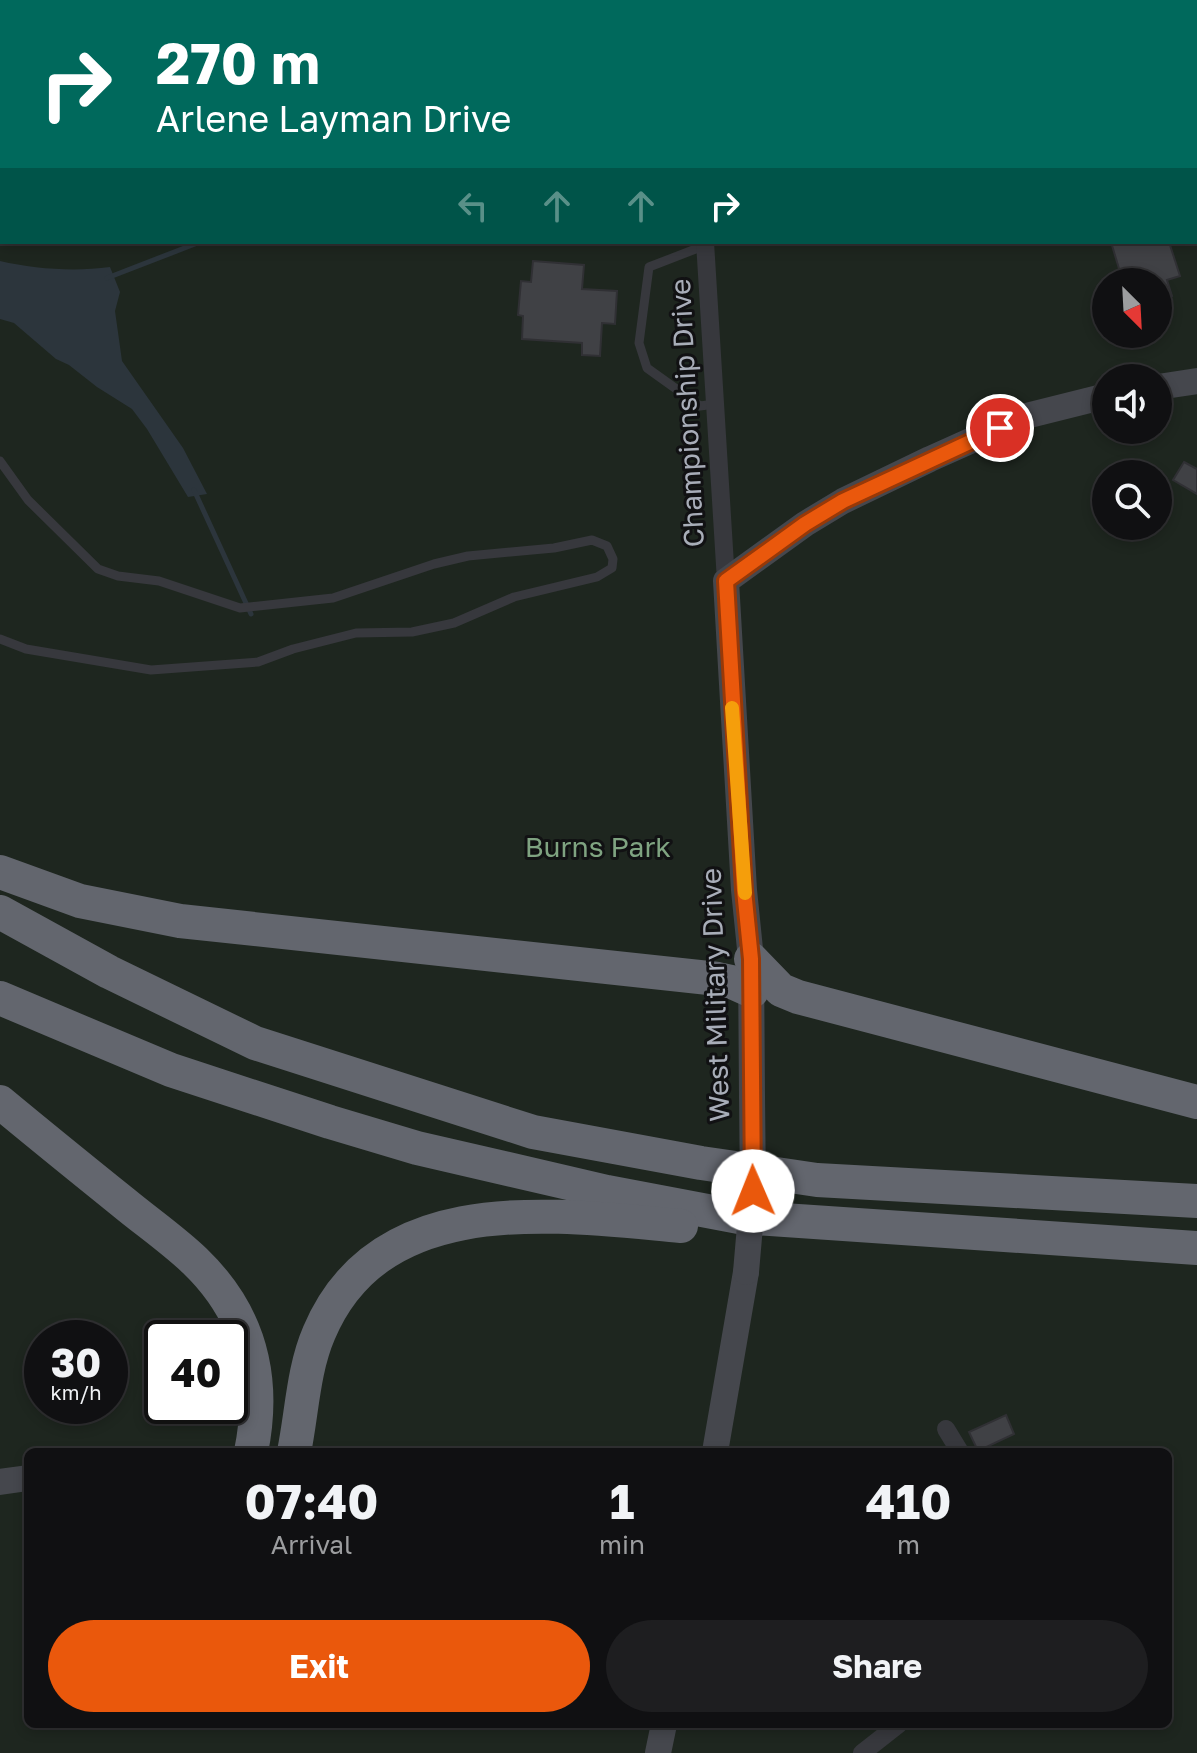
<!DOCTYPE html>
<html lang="en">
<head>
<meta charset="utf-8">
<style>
  :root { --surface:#101012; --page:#1e1e20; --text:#f1f3f6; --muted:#9c9d9f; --line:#303032; --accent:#ea580c }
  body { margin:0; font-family:"Golos Text",sans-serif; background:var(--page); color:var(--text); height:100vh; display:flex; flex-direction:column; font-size:30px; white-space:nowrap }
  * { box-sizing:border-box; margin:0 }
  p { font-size:26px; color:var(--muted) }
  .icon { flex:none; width:44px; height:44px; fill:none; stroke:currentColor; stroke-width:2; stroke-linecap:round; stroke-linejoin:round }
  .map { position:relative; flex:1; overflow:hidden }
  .details { position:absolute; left:24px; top:1448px; width:1148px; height:280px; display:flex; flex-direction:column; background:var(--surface); border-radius:12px; box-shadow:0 4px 12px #0003,0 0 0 2px var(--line) }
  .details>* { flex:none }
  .banner { position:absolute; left:0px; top:0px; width:1198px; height:244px; box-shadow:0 4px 12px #0003,0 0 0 2px var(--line); background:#00695c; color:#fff; overflow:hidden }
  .needle { width:52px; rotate:156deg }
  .buttons { position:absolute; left:1092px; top:268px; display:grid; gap:16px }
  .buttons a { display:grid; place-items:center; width:80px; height:80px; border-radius:50%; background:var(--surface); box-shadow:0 4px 12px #0003,0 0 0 2px var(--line); font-size:40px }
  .speed { position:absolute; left:24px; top:1320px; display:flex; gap:16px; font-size:40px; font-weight:700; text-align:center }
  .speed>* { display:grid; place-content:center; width:104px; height:104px; border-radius:50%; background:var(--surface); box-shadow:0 4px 12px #0003,0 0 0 2px var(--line); line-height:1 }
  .speed small { font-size:20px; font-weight:400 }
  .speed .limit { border:4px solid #111; border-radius:12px; background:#fff; color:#111 }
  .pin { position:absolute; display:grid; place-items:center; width:68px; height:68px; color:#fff; margin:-34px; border:4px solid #fff; border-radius:50%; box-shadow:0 2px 8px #0007 }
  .me { position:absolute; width:88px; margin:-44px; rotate:359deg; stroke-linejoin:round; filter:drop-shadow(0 0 6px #0008) }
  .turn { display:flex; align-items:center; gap:28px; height:168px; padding:0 24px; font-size:36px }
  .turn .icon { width:104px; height:104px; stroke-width:2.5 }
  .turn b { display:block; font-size:56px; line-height:68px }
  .lanes { display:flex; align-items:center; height:76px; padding:0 24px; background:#0003; justify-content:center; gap:40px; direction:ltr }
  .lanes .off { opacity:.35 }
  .eta { display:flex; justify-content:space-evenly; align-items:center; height:136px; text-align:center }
  .eta b { font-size:48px; font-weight:700; line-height:56px }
  .button { display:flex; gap:16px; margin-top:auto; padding:16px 24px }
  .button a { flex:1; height:92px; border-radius:48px; background:var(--accent); color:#fff; font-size:32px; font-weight:700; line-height:92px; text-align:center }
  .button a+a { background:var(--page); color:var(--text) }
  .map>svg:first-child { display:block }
  .green { fill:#1e261f; fill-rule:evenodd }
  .water { fill:#2c353c }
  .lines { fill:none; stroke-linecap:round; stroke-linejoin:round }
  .stream { stroke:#2c353c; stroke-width:5 }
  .building { fill:#404145; stroke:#303034; stroke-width:2 }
  .lane { stroke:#37383d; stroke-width:9 }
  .street { stroke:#37383d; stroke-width:18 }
  .secondary { stroke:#45474d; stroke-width:26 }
  .highway { stroke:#63666e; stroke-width:34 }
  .secondary-bridge { stroke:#45474d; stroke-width:26 }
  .route-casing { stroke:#983908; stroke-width:20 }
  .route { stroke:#ea580c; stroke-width:14 }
  .slow { stroke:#f59e0b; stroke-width:14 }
  .labels { text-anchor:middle; stroke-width:6; stroke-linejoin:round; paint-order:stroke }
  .street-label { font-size:28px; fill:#a8adb8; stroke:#111113 }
  .park-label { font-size:28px; fill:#7fa381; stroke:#111113 }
</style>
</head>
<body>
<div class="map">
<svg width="1197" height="1753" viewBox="0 0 1197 1753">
  <rect width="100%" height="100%" fill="#161618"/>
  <path class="green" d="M0,0H1197V1753H0ZM2,2H1196V242H2ZM1106,282H1158V334H1106ZM1106,378H1158V430H1106ZM1106,474H1158V526H1106ZM42,1338H110V1406H42ZM162,1338H230V1406H162ZM28,1452H1168V1724H28Z"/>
  <path class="water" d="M0,261C35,269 74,272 110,267L120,292L115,311L122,361L183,448L207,494L188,497L147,429L132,409L97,387L69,365L56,359L14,323L0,319Z"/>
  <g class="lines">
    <g class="stream">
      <path d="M492,2V0"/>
      <path d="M107,278L200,242"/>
      <path d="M194,490L251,614"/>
    </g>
  </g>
  <g class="building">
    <path d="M1111,242H1169L1180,276L1167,280L1172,296L1158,300V282H1123Z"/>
    <path d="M533,261L584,265L582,289L617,291L615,324L602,323L600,356L582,355V343L522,339L523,316L518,315L521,281L531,282Z"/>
    <path d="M1184,462L1197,469V494L1173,480Z"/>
    <path d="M1006,1415L1014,1434L978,1451L969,1432Z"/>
  </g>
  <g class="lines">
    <g class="lane">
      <path d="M145,2L147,0"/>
      <path d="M0,80L2,79"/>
      <path d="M706,245L649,267L639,343L647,368L700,406L715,404"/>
      <path d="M0,461L28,500L98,569L118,576L159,581L240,608L333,598L434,564L468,556L554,548L592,540L607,546L613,559L612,568L597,577L514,597L454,623L412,632L356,633L293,649L258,662L151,670L26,649L0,639"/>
    </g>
    <g class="street">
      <path d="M721,2V0"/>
      <path d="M705,242L726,581"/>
      <path d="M946,1429L960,1452"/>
      <path d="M862,1753L899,1724"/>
    </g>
    <g class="secondary">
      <path d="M1158,387L1197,381"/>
      <path d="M752,1096L751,959L744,890L726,581L805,524L843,501L930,459L1026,416L1106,396"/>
      <path d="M715,1452L746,1272"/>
      <path d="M0,1482L28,1478"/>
      <path d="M658,1753L664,1724"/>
    </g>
    <g class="highway">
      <path d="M0,872L80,901L180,921L718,979L732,982L752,991"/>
      <path d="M0,912L109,972L255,1043L533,1132L701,1163L817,1180L1197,1201"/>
      <path d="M751,959L781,990L798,997L1197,1102"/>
      <path d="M0,998L171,1070L330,1122L417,1148L607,1192L739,1217L1197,1248"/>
      <path d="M0,1102C41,1136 83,1170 124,1203C147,1222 173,1240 195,1261C250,1314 266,1379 251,1452"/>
      <path d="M294,1452C302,1413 303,1370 319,1333C380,1188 555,1215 681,1226"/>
    </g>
    <path class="secondary-bridge" d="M746,1272L753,1191L752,1096"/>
  </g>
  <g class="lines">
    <g class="route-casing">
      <path id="route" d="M753,1191L751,959L744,890L726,581L805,524L843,501L1000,428"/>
    </g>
    <use href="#route" class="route"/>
    <path class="slow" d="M732,708L745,893"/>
  </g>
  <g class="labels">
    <g class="street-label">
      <text transform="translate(687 413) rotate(-93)" y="10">Championship Drive</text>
      <text transform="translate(715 995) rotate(-92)" y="10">West Military Drive</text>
    </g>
    <g class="park-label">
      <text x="598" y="857">Burns Park</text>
    </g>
  </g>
</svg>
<div class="buttons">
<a><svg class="needle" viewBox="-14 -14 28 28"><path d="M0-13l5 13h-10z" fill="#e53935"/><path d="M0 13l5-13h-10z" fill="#9c9d9f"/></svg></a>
<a><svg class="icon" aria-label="sound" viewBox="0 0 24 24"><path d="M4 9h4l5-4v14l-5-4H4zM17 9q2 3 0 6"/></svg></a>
<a><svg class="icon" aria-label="search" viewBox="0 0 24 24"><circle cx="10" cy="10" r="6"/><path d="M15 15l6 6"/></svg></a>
</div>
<div class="speed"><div>30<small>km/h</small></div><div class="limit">40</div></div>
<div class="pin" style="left:1000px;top:428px;background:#d93025"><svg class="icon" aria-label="arrive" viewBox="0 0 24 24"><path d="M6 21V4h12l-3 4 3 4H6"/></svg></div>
<svg class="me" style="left:753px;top:1191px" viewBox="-20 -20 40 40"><circle r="19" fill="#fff"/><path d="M0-13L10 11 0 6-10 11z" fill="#ea580c"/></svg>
<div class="banner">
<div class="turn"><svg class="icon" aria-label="right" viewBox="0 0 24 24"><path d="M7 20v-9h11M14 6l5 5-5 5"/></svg><div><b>270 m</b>Arlene Layman Drive</div></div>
<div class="lanes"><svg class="icon off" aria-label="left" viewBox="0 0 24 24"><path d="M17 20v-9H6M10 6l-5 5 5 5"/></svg><svg class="icon off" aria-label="ahead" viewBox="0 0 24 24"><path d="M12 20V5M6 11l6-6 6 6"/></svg><svg class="icon off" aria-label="ahead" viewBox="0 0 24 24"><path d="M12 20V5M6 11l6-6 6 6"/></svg><svg class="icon" aria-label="right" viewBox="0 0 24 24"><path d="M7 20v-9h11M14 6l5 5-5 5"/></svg></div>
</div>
<section class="details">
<div class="eta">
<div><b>07:40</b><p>Arrival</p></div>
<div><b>1</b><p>min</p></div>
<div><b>410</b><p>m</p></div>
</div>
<div class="button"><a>Exit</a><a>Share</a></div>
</section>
</div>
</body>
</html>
